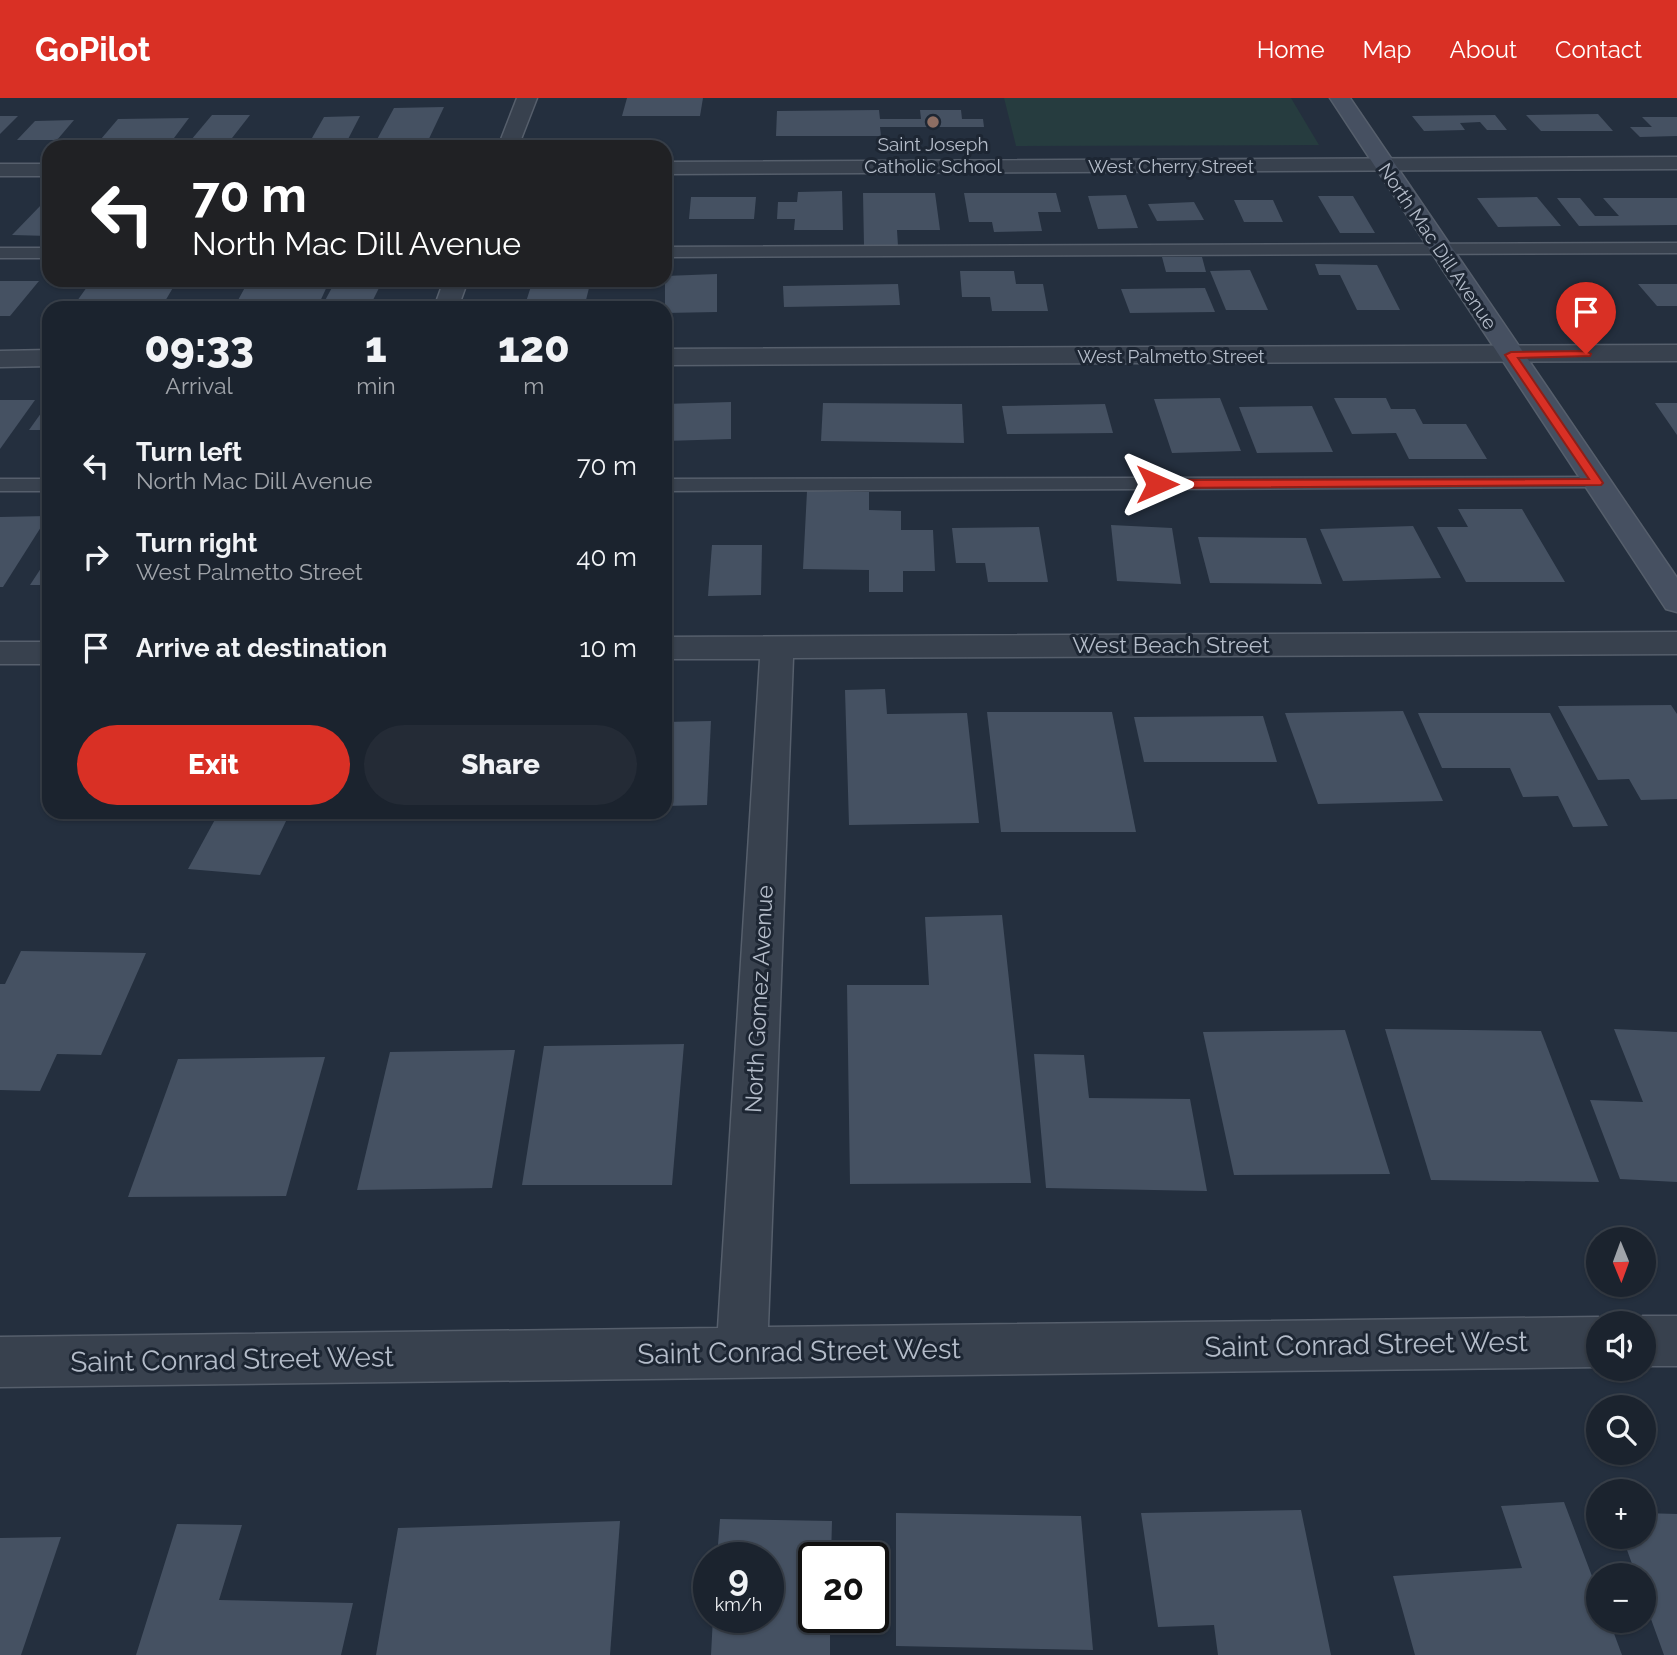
<!DOCTYPE html>
<html lang="en">
<head>
<meta charset="utf-8">
<style>
  :root { --surface:#1b232e; --page:#242b36; --text:#f1f3f6; --muted:#a0a4aa; --line:#39404a; --accent:#d93025 }
  body { margin:0; font-family:Raleway,sans-serif; background:var(--page); color:var(--text); height:100vh; display:flex; flex-direction:column; font-size:26px; white-space:nowrap }
  * { box-sizing:border-box; margin:0 }
  p { font-size:23px; color:var(--muted) }
  .icon { flex:none; width:38px; height:38px; fill:none; stroke:currentColor; stroke-width:2; stroke-linecap:round; stroke-linejoin:round }
  .map { position:relative; flex:1; overflow:hidden }
  .sheet { position:absolute; left:42px; top:203px; width:630px; height:518px; display:flex; flex-direction:column; background:var(--surface); border-radius:21px; box-shadow:0 2px 5px #0004,0 0 0 2px var(--line) }
  .sheet>* { flex:none }
  .hud { position:absolute; left:42px; top:42px; width:630px; height:147px; border-radius:21px; box-shadow:0 2px 5px #0004,0 0 0 2px var(--line); background:#202124; color:#fff; overflow:hidden }
  .needle { width:46px; rotate:179deg }
  .buttons { position:absolute; left:1586px; top:1129px; display:grid; gap:14px }
  .buttons a { display:grid; place-items:center; width:70px; height:70px; border-radius:50%; background:var(--surface); box-shadow:0 2px 5px #0004,0 0 0 2px var(--line); font-size:35px }
  .speed { position:absolute; left:693px; top:1444px; display:flex; gap:14px; font-size:35px; font-weight:700; text-align:center }
  .speed>* { display:grid; place-content:center; width:91px; height:91px; border-radius:50%; background:var(--surface); box-shadow:0 2px 5px #0004,0 0 0 2px var(--line); line-height:1 }
  .speed small { font-size:18px; font-weight:400 }
  .speed .limit { border:4px solid #111; border-radius:10px; background:#fff; color:#111 }
  .pin { position:absolute; display:grid; place-items:center; width:60px; height:60px; color:#fff; margin:-72px -30px; border-radius:50% 50% 50% 0; rotate:-45deg; box-shadow:0 0 7px #0007 }
  .pin .icon { rotate:45deg }
  .me { position:absolute; width:77px; margin:-38px; rotate:90deg; stroke-linejoin:round; filter:drop-shadow(0 0 5px #0008) }
  .turn { display:flex; align-items:center; gap:24px; height:147px; padding:0 35px; font-size:32px }
  .turn .icon { width:91px; height:91px; stroke-width:2.5 }
  .turn b { display:block; font-size:49px; line-height:60px }
  .eta { display:flex; justify-content:space-evenly; align-items:center; height:119px; text-align:center }
  .eta b { font-size:42px; font-weight:800; line-height:49px }
  .cta { display:flex; gap:14px; margin-top:auto; padding:14px 35px }
  .cta a { flex:1; height:80px; border-radius:42px; background:var(--accent); color:#fff; font-size:28px; font-weight:800; line-height:80px; text-align:center }
  .cta a+a { background:var(--page); color:var(--text) }
  ul { padding:0; list-style:none }
  li { display:flex; align-items:center; gap:21px; height:91px; padding:0 35px }
  li div { flex:1 }
  li b { display:block; font-size:26px }
  li em { font-style:normal }
  header { display:flex; align-items:center; gap:42px; box-sizing:border-box; height:98px; padding:0 35px; background:var(--accent); color:#fff }
  header strong { font-size:33px }
  nav { display:flex; gap:38px; margin-inline-start:auto; font-size:24px }
  .map>svg:first-child { display:block }
  .green { fill:#263c3f }
  .building { fill:#455162 }
  .lines { fill:none; stroke-linecap:round; stroke-linejoin:round }
  .lane-casing { stroke:#565f6c; stroke-width:3 }
  .street-casing { stroke:#565f6c; stroke-width:3 }
  .secondary-casing { stroke:#565f6c; stroke-width:3 }
  .lane { fill:#38414e; fill-rule:evenodd }
  .street { fill:#38414e; fill-rule:evenodd }
  .secondary { fill:#465061; fill-rule:evenodd }
  .route { fill:#d93025; stroke:#8d1f18; stroke-width:2 }
  .education-dot { fill:#8d6e63; stroke:#1d2633; stroke-width:2.5 }
  .labels { text-anchor:middle; stroke-width:6; stroke-linejoin:round; paint-order:stroke }
  .far-poi-label { font-size:19px; fill:#b4bcc9; stroke:#1d2633 }
  .far-street-label { font-size:19px; fill:#b4bcc9; stroke:#1d2633 }
  .street-label { font-size:23px; fill:#b4bcc9; stroke:#1d2633 }
  .near-street-label { font-size:28px; fill:#b4bcc9; stroke:#1d2633 }
</style>
</head>
<body>
<header>
<strong>GoPilot</strong>
<nav><a>Home</a><a>Map</a><a>About</a><a>Contact</a></nav>
</header>
<div class="map">
<svg width="1677" height="1557" viewBox="0 0 1677 1557">
  <rect width="100%" height="100%" fill="#242f3e"/>
  <path class="green" d="M1004,0H1291L1319,47L1016,48Z"/>
  <g class="building">
    <path d="M627,0H703L700,18H622Z"/>
    <path d="M444,9L426,47H374L394,10Z"/>
    <path d="M879,12L880,21H921L920,12H961L962,21H983L984,29H880L881,38H776L777,13Z"/>
    <path d="M1598,16L1613,33H1541L1526,17Z"/>
    <path d="M212,17H250L225,49L186,48Z"/>
    <path d="M1495,17L1507,32H1487L1480,24L1460,25L1465,32L1424,33L1412,18Z"/>
    <path d="M0,18H18L0,36Z"/>
    <path d="M360,18L345,47H308L324,19Z"/>
    <path d="M1642,19H1677V38L1640,39L1630,29H1652Z"/>
    <path d="M189,20L174,40L101,41L118,21Z"/>
    <path d="M74,22L57,42H17L35,23Z"/>
    <path d="M842,93L843,132H794L795,121H777L778,104H797L798,94Z"/>
    <path d="M863,95H935L940,132H897L898,148H864Z"/>
    <path d="M964,95H1056L1061,114H1038L1042,133L994,134L992,124H969Z"/>
    <path d="M1126,97L1138,130L1098,131L1088,98Z"/>
    <path d="M1318,98H1353L1375,135H1340Z"/>
    <path d="M691,99H756L754,121H689Z"/>
    <path d="M1537,99L1561,128L1498,129L1477,100Z"/>
    <path d="M1557,100H1580L1595,118H1619L1603,100H1677V127L1579,128Z"/>
    <path d="M1234,102H1273L1283,124H1244Z"/>
    <path d="M44,104L49,105V138L12,137Z"/>
    <path d="M1194,104L1204,122L1157,123L1148,106Z"/>
    <path d="M1162,159H1202L1206,174H1166Z"/>
    <path d="M1315,166L1377,167L1400,212H1357L1340,177H1319Z"/>
    <path d="M1250,172L1268,212H1226L1210,173Z"/>
    <path d="M960,173H1014L1016,186H1043L1048,213H992L990,199H962Z"/>
    <path d="M717,176V214L665,215V178Z"/>
    <path d="M92,182H121L116,189L174,188L161,210H102L107,203H77Z"/>
    <path d="M249,182H330L317,210H289L292,204H237Z"/>
    <path d="M336,182H383L369,210H321Z"/>
    <path d="M533,182H591L584,210H524Z"/>
    <path d="M0,183H39L10,218H0Z"/>
    <path d="M898,186L900,207L784,209L783,188Z"/>
    <path d="M1638,186H1677V208H1657Z"/>
    <path d="M1205,190L1215,214L1130,215L1121,191Z"/>
    <path d="M1220,300L1241,353L1172,355L1154,301Z"/>
    <path d="M1334,300H1386L1391,311H1415L1423,326H1466L1487,361H1409L1396,335L1352,336Z"/>
    <path d="M0,302H35L0,351Z"/>
    <path d="M49,304V332H29Z"/>
    <path d="M731,304V341L665,343V306Z"/>
    <path d="M823,305L962,306L964,345L821,343Z"/>
    <path d="M1655,305H1677V337Z"/>
    <path d="M1105,306L1113,335L1007,336L1002,308Z"/>
    <path d="M1312,308L1333,354L1257,355L1239,309Z"/>
    <path d="M807,393L869,394V412L901,413V432H933L935,473H903V494H869V472L803,471Z"/>
    <path d="M1458,411H1522L1565,484H1466L1437,429H1468Z"/>
    <path d="M48,418L3,489H0V419Z"/>
    <path d="M1111,427L1172,430L1181,486L1117,483Z"/>
    <path d="M1413,428L1441,480L1343,483L1320,431Z"/>
    <path d="M1039,429L1048,484H988L985,465H956L952,430Z"/>
    <path d="M1198,439L1306,440L1322,486L1210,485Z"/>
    <path d="M712,447H762L761,497L708,498Z"/>
    <path d="M49,458V487H30Z"/>
    <path d="M885,591L887,616L967,615L979,725L849,727L845,592Z"/>
    <path d="M1671,607L1677,616V701L1641,702L1629,681L1598,682L1558,608Z"/>
    <path d="M1403,613L1443,703L1318,706L1285,615Z"/>
    <path d="M987,614H1112L1136,734H1001Z"/>
    <path d="M1418,615H1550L1608,728L1573,729L1558,698L1523,699L1510,670H1442Z"/>
    <path d="M1263,618L1277,664H1144L1134,619Z"/>
    <path d="M711,623L707,707L665,708V624Z"/>
    <path d="M218,716L287,721L260,777L188,771Z"/>
    <path d="M1002,817L1031,1085L850,1086L847,887H929L925,819Z"/>
    <path d="M21,853L146,855L101,957L57,956L40,993L0,992V886H5Z"/>
    <path d="M1385,931L1541,933L1599,1084L1431,1082Z"/>
    <path d="M1614,931L1677,934V1084L1620,1081L1590,1002L1643,1004Z"/>
    <path d="M1345,932L1390,1076L1234,1077L1203,934Z"/>
    <path d="M684,946L672,1087H522L544,948Z"/>
    <path d="M515,952L492,1090L357,1092L390,954Z"/>
    <path d="M1034,956L1084,957L1089,1000L1190,1001L1207,1093L1046,1090Z"/>
    <path d="M325,959L286,1098L128,1099L178,961Z"/>
    <path d="M1564,1404L1598,1494V1522H1609L1622,1557H1415L1393,1478L1522,1470L1501,1408Z"/>
    <path d="M1301,1412L1331,1557H1218L1214,1527L1158,1529L1141,1415Z"/>
    <path d="M896,1415L1081,1418L1093,1552L896,1548Z"/>
    <path d="M1643,1415L1677,1416V1557H1664L1643,1499V1477H1636L1622,1438H1643Z"/>
    <path d="M720,1421L832,1423L831,1460H814V1519H830V1557H711L713,1519H768V1460H717Z"/>
    <path d="M620,1423L610,1557H376L398,1430Z"/>
    <path d="M177,1426L242,1427L219,1502L353,1505L341,1557H136Z"/>
    <path d="M61,1439L21,1557H0V1440Z"/>
  </g>
  <g class="lines">
    <g class="lane-casing">
      <g id="lane">
        <path d="M1677,145V155L665,159V149Z"/>
        <rect x="0" y="150" width="49" height="10"/>
        <path d="M1597,379L1604,381L1607,385L1604,389L665,393V381Z"/>
        <rect x="0" y="381" width="49" height="12"/>
      </g>
    </g>
    <g class="street-casing">
      <g id="street">
        <path d="M517,0H537L518,49H498Z"/>
        <path d="M1677,59V71L665,76V64Z"/>
        <rect x="0" y="66" width="49" height="12"/>
        <path d="M444,182H468L458,210H434Z"/>
        <path d="M1677,247V263L665,267V251Z"/>
        <path d="M49,252V268L0,269V253Z"/>
        <path d="M1677,534V556L793,560L768,1229L1598,1219L1612,1225H1598V1269L0,1289V1239L718,1230L760,561H665V539Z"/>
        <rect x="0" y="544" width="49" height="22"/>
        <path d="M1643,1218H1677V1268H1643V1225H1626Z"/>
      </g>
    </g>
    <g class="secondary-casing">
      <path id="secondary" d="M1330,0H1350L1677,480V514L1666,511Z"/>
    </g>
    <use href="#lane" class="lane"/>
    <use href="#street" class="street"/>
    <use href="#secondary" class="secondary"/>
  </g>
  <path class="route" d="M1586,253L1591,256L1590,258L1518,260L1603,385L1601,387L1157,390L1151,386L1157,382L1589,381L1505,257L1511,254Z"/>
  <circle class="education-dot" cx="933" cy="24" r="7"/>
  <g class="labels">
    <g class="far-poi-label">
      <text x="933" y="53">Saint Joseph<tspan x="933" dy="22">Catholic School</tspan></text>
    </g>
    <g class="far-street-label">
      <text x="1171" y="75">West Cherry Street</text>
      <text transform="translate(1438 148) rotate(56)" y="7">North Mac Dill Avenue</text>
      <text x="1171" y="265">West Palmetto Street</text>
    </g>
    <g class="street-label">
      <text x="1171" y="555">West Beach Street</text>
      <text transform="translate(759 901) rotate(-87)" y="8">North Gomez Avenue</text>
    </g>
    <g class="near-street-label">
      <text transform="translate(1366 1246) rotate(-1)" y="10">Saint Conrad Street West</text>
      <text transform="translate(799 1253) rotate(-1)" y="10">Saint Conrad Street West</text>
      <text transform="translate(232 1261) rotate(-1)" y="10">Saint Conrad Street West</text>
    </g>
  </g>
</svg>
<div class="buttons">
<a><svg class="needle" viewBox="-14 -14 28 28"><path d="M0-13l5 13h-10z" fill="#e53935"/><path d="M0 13l5-13h-10z" fill="#a0a4aa"/></svg></a>
<a><svg class="icon" aria-label="sound" viewBox="0 0 24 24"><path d="M4 9h4l5-4v14l-5-4H4zM17 9q2 3 0 6"/></svg></a>
<a><svg class="icon" aria-label="search" viewBox="0 0 24 24"><circle cx="10" cy="10" r="6"/><path d="M15 15l6 6"/></svg></a>
<a>+</a>
<a>−</a>
</div>
<div class="speed"><div>9<small>km/h</small></div><div class="limit">20</div></div>
<div class="pin" style="left:1586px;top:256px;background:#d93025"><svg class="icon" aria-label="arrive" viewBox="0 0 24 24"><path d="M6 21V4h12l-3 4 3 4H6"/></svg></div>
<svg class="me" style="left:1157px;top:386px" viewBox="-20 -20 40 40"><path d="M0-17L14 15 0 8-14 15z" fill="#d93025" stroke="#fff" stroke-width="4"/></svg>
<div class="hud">
<div class="turn"><svg class="icon" aria-label="left" viewBox="0 0 24 24"><path d="M17 20v-9H6M10 6l-5 5 5 5"/></svg><div><b>70 m</b>North Mac Dill Avenue</div></div>
</div>
<section class="sheet">
<div class="eta">
<div><b>09:33</b><p>Arrival</p></div>
<div><b>1</b><p>min</p></div>
<div><b>120</b><p>m</p></div>
</div>
<ul>
<li><svg class="icon" aria-label="left" viewBox="0 0 24 24"><path d="M17 20v-9H6M10 6l-5 5 5 5"/></svg><div><b>Turn left</b><p>North Mac Dill Avenue</p></div><em>70 m</em></li>
<li><svg class="icon" aria-label="right" viewBox="0 0 24 24"><path d="M7 20v-9h11M14 6l5 5-5 5"/></svg><div><b>Turn right</b><p>West Palmetto Street</p></div><em>40 m</em></li>
<li><svg class="icon" aria-label="arrive" viewBox="0 0 24 24"><path d="M6 21V4h12l-3 4 3 4H6"/></svg><div><b>Arrive at destination</b></div><em>10 m</em></li>
</ul>
<div class="cta"><a>Exit</a><a>Share</a></div>
</section>
</div>
</body>
</html>
